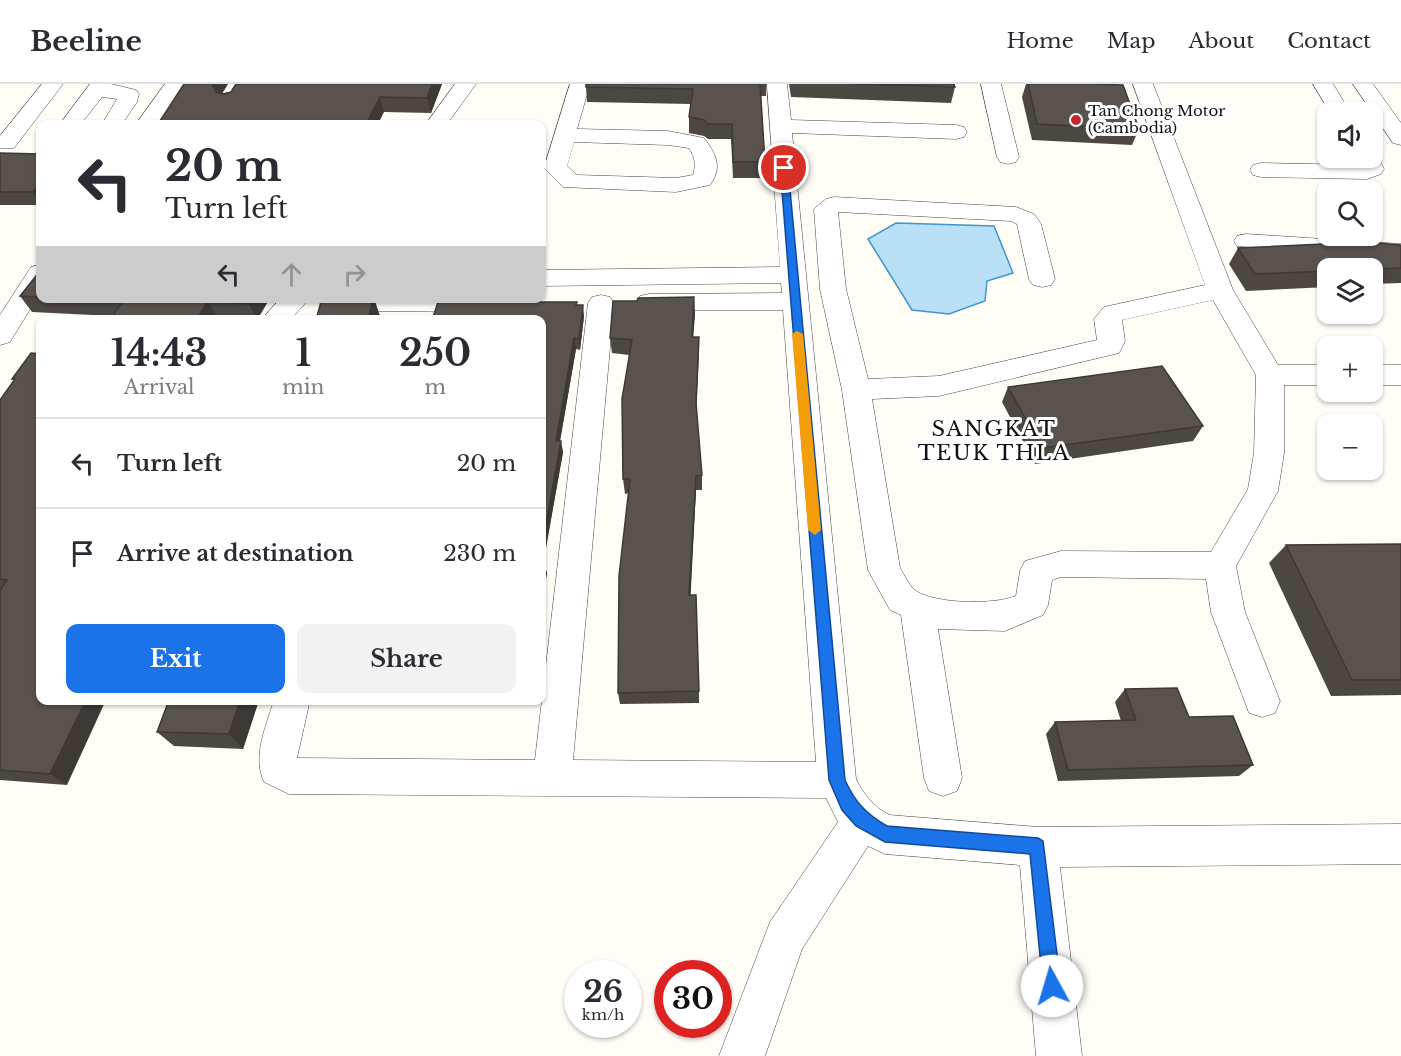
<!DOCTYPE html>
<html lang="en">
<head>
<meta charset="utf-8">
<style>
  :root { --surface:#fff; --page:#f2f2f3; --text:#2b2b33; --muted:#7c7c81; --line:#e1e1e2; --accent:#1a73e8 }
  body { margin:0; font-family:"Libre Baskerville",serif; background:var(--page); color:var(--text); height:100vh; display:flex; flex-direction:column; font-size:22px; white-space:nowrap }
  * { box-sizing:border-box; margin:0 }
  p { font-size:20px; color:var(--muted) }
  .icon { flex:none; width:33px; height:33px; fill:none; stroke:currentColor; stroke-width:2; stroke-linecap:round; stroke-linejoin:round }
  .map { position:relative; flex:1; overflow:hidden }
  .sheet { position:absolute; left:36px; top:231px; width:510px; height:390px; display:flex; flex-direction:column; background:var(--surface); border-radius:12px; box-shadow:0 2px 4px #0004 }
  .sheet>* { flex:none }
  .top-card { position:absolute; left:36px; top:36px; width:510px; height:183px; border-radius:12px; box-shadow:0 2px 4px #0004; background:#fff; color:var(--text); overflow:hidden }
  .buttons { position:absolute; left:1317px; top:18px; display:grid; gap:12px }
  .buttons a { display:grid; place-items:center; width:66px; height:66px; border-radius:12px; background:var(--surface); box-shadow:0 2px 4px #0004; font-size:30px }
  .speed { position:absolute; left:564px; top:876px; display:flex; gap:12px; font-size:30px; font-weight:700; text-align:center }
  .speed>* { display:grid; place-content:center; width:78px; height:78px; border-radius:50%; background:var(--surface); box-shadow:0 2px 4px #0004; line-height:1 }
  .speed small { font-size:15px; font-weight:400 }
  .speed .limit { border:9px solid #d22; background:#fff; color:#111 }
  .pin { position:absolute; display:grid; place-items:center; width:51px; height:51px; color:#fff; margin:-26px; border:3px solid #fff; border-radius:50%; box-shadow:0 2px 6px #0007 }
  .me { position:absolute; width:66px; margin:-33px; rotate:354deg; stroke-linejoin:round; filter:drop-shadow(0 0 4px #0008) }
  .turn { display:flex; align-items:center; gap:21px; height:126px; padding:0 30px; font-size:27px }
  .turn .icon { width:78px; height:78px; stroke-width:2.5 }
  .turn b { display:block; font-size:42px; line-height:51px }
  .lanes { display:flex; align-items:center; height:57px; padding:0 30px; background:#0003; justify-content:center; gap:30px; direction:ltr }
  .lanes .off { opacity:.35 }
  .eta { display:flex; justify-content:space-evenly; align-items:center; height:102px; text-align:center }
  .eta b { font-size:36px; font-weight:800; line-height:42px }
  .button { display:flex; gap:12px; margin-top:auto; padding:12px 30px }
  .button a { flex:1; height:69px; border-radius:12px; background:var(--accent); color:#fff; font-size:24px; font-weight:800; line-height:69px; text-align:center }
  .button a+a { background:var(--page); color:var(--text) }
  ul { padding:0; list-style:none }
  li { display:flex; align-items:center; gap:18px; height:90px; padding:0 30px; border-top:2px solid var(--line) }
  li div { flex:1 }
  li b { display:block; font-size:22px }
  li em { font-style:normal }
  header { display:flex; align-items:center; gap:36px; box-sizing:border-box; height:84px; padding:0 30px; background:var(--surface); border-bottom:2px solid var(--line) }
  header strong { font-size:28px }
  nav { display:flex; gap:33px; margin-inline-start:auto; font-size:21px }
  .map>svg:first-child { display:block }
  .water { fill:#b9e0f7; stroke:#3f96cf; stroke-width:1.5 }
  .lines { fill:none; stroke-linecap:round; stroke-linejoin:round }
  .minor-casing { stroke:#444; stroke-width:1 }
  .minor { fill:#fff; fill-rule:evenodd }
  .wall { fill:#4d4742 }
  .shaded-wall { fill:#3f3936 }
  .building { fill:#5a524d; stroke:#3f3936; stroke-width:1.5 }
  .route { fill:#1a73e8; stroke:#114b97; stroke-width:1.5 }
  .slow { fill:#f59e0b }
  .poi-dot { fill:#c4262e; stroke:#fff; stroke-width:2 }
  .labels { text-anchor:middle; stroke-width:6; stroke-linejoin:round; paint-order:stroke }
  .far-poi-label { font-size:15px; fill:#111; stroke:#fff; text-anchor:start }
  .quarter-label { font-size:21px; letter-spacing:1.5px; fill:#111; stroke:#fff }
</style>
</head>
<body>
<header>
<strong>Beeline</strong>
<nav><a>Home</a><a>Map</a><a>About</a><a>Contact</a></nav>
</header>
<div class="map">
<svg width="1401" height="972" viewBox="0 0 1401 972">
  <rect width="100%" height="100%" fill="#fffdf5"/>
  <path class="water" d="M896,139L994,142L1013,189L987,197L985,217L949,230L912,226L868,155Z"/>
  <g class="lines">
    <g class="minor-casing">
      <g id="minor">
        <path d="M42,0H63L14,64H0V52Z"/>
        <path d="M90,0H111L136,6L139,10L137,18L122,40H102L117,15L102,13L81,40H60Z"/>
        <path d="M165,0H186L157,40H136Z"/>
        <path d="M455,0H476L447,40H426Z"/>
        <path d="M570,0H590L577,45L668,47L704,54C716,70 723,83 710,101L676,108L563,103L544,84ZM574,58L668,61L689,64C695,73 696,81 693,91L676,94L577,91L567,82Z"/>
        <path d="M767,0H787L791,36L956,41L964,43L967,48L964,53L956,55L792,49L856,695C864,711 873,722 889,731L1038,743L1401,740V780L1060,783L1082,972H1036L1020,781L885,770L868,762L802,865L765,972H719L770,838L838,738L826,714L289,710L264,698C252,672 266,643 274,616H310L297,674L535,676L588,219L592,213L601,211L610,213L614,219L573,676L816,678L783,226H649L640,224L636,218L640,212L649,210L782,209L781,199L542,202V186L780,183Z"/>
        <path d="M981,0H1001L1019,73L1016,78L1008,80L1000,78L997,73Z"/>
        <path d="M1133,0H1153L1233,206L1278,281H1328V301H1284V369L1278,407L1236,482L1245,528L1280,617L1275,629L1262,633L1249,629L1211,528L1206,495L1061,493L1052,496L1048,521L1043,531L1005,547L938,545L962,694L957,707L943,712L929,707L924,694L901,531L890,526L868,486L842,306L820,205L814,125L826,115L834,113L1016,123L1034,130L1041,140L1055,195L1051,201L1042,203L1033,201L1029,195L1017,140L1011,137L838,128L846,205L868,295L939,292L1097,256L1094,235L1104,223L1205,201ZM1213,216L1256,291L1254,369L1248,405L1211,468L1061,467L1025,477L1020,487L1016,512C994,521 936,520 916,507C909,502 904,490 900,484L872,315L939,312L1119,269L1125,257L1122,236Z"/>
        <path d="M1313,0H1333L1350,28H1330Z"/>
        <path d="M1353,0H1373L1401,39V61L1393,59Z"/>
        <path d="M1372,68L1376,69L1384,85L1381,90L1367,95L1261,93L1253,91L1250,86L1253,81L1261,79L1360,81L1357,74H1372Z"/>
        <path d="M1246,150L1401,160V176L1237,162L1234,157L1237,152Z"/>
        <path d="M40,181V209L10,258L0,261V231L31,183Z"/>
        <path d="M281,214H310L290,236H261Z"/>
        <path d="M348,214H494L497,220L493,226L484,228L368,227L359,225Z"/>
        <rect x="1372" y="281" width="29" height="20"/>
      </g>
    </g>
    <use href="#minor" class="minor"/>
  </g>
  <g class="wall">
    <path d="M228,0L222,9L231,8L236,0H442L431,29L384,28L158,40Z"/>
    <path d="M586,0H766V12H761L765,78L764,94H733L731,55H708L704,52L689,49V33L691,20L587,18L586,3Z"/>
    <path d="M789,0H954L955,3L951,19L791,13Z"/>
    <path d="M1026,0H1092L1139,45L1132,61L1032,56L1022,13Z"/>
    <path d="M0,69L40,70V121H0Z"/>
    <path d="M1401,161V199L1372,200V184H1328V203L1246,207L1229,180L1238,164Z"/>
    <path d="M40,187V214H270L257,236L217,233L113,232L32,228L20,212Z"/>
    <path d="M577,221L584,232L580,266L576,265L560,357L563,368L543,480L547,489L542,516V236Z"/>
    <path d="M695,229L693,253H699L696,325L702,391V406H696L690,511L699,607V619L620,620L618,609L629,409L625,410L623,395L629,271L612,269L610,254Z"/>
    <path d="M40,270L67,701L0,696V316L14,297L12,295Z"/>
    <path d="M1008,303L1203,342L1193,357L1035,380L1002,318Z"/>
    <path d="M1401,460V611L1331,612L1269,479L1286,461Z"/>
    <path d="M1125,605L1189,633L1253,681L1239,692L1058,697L1046,650L1055,638L1121,637L1115,618Z"/>
    <path d="M259,616L243,665L174,662L157,648Z"/>
    <path d="M438,616H529V621Z"/>
  </g>
  <g class="shaded-wall">
    <path d="M212,0H228L218,16Z"/>
    <path d="M432,0H442L431,29L427,14Z"/>
    <path d="M380,13L384,28L378,40H366Z"/>
    <path d="M40,98V119L33,108Z"/>
    <path d="M694,213L695,229L692,269V253Z"/>
    <path d="M253,214H270L257,236L249,220Z"/>
    <path d="M373,214H374L380,232V236H368Z"/>
    <path d="M208,217L217,233L215,236H196Z"/>
    <path d="M583,221L584,232L580,266L579,255Z"/>
    <path d="M699,253V268L696,334V319Z"/>
    <path d="M574,254L576,265L558,368L556,357Z"/>
    <path d="M561,357L563,368L542,486V462Z"/>
    <path d="M696,392V406L690,524L689,511Z"/>
    <path d="M544,480L547,489L542,516V493Z"/>
    <path d="M86,616H106L67,701L50,690Z"/>
    <path d="M240,616H259L243,665L229,650Z"/>
  </g>
  <g class="building">
    <path d="M184,0H212L216,8L224,10L231,8L236,0H432L427,14L380,13L366,40H158Z"/>
    <path d="M586,0H760L765,78H733L732,40H708L704,36L689,33L693,5L586,3Z"/>
    <path d="M854,0H954L955,3Z"/>
    <path d="M1028,0H1092L1123,1L1139,45L1037,40Z"/>
    <path d="M0,69L40,70V98L33,108H0Z"/>
    <path d="M1366,158L1401,161V184L1372,185L1328,184V187L1255,190L1238,164Z"/>
    <path d="M40,187V213L20,212Z"/>
    <path d="M694,213L692,253H699L696,319L702,391L696,392L689,511H696L699,607L618,609L619,492L630,395H623L622,315L632,256L610,254L613,217H637L638,214Z"/>
    <path d="M67,214H253L249,220L208,217L196,236H110L123,217Z"/>
    <path d="M322,214H373L368,236H316Z"/>
    <path d="M438,218H577L576,221H583L579,255L574,254L556,357H561L542,462V236H432Z"/>
    <path d="M31,269L40,270V616H86L50,690L0,686V507L7,496L0,495V316L15,295H12Z"/>
    <path d="M1162,282L1203,342L1042,364L1008,303Z"/>
    <path d="M1401,460V596H1352L1286,461Z"/>
    <path d="M542,480H544L542,493Z"/>
    <path d="M1177,604L1189,633L1233,632L1253,681L1068,686L1055,638L1136,636L1125,605Z"/>
    <path d="M169,616H240L229,650L157,648Z"/>
  </g>
  <path class="route" d="M780,82L788,84L845,696C855,718 866,730 887,742L1038,754L1043,757L1061,902L1058,909L1052,911L1045,909L1043,902L1030,770L885,758L856,742L842,726L829,696Z"/>
  <path class="slow" d="M797,247L803,250L821,446L815,451L808,446L792,250Z"/>
  <circle class="poi-dot" cx="1076" cy="36" r="6"/>
  <g class="labels">
    <g class="far-poi-label">
      <text x="1088" y="32">Tan Chong Motor<tspan x="1088" dy="17">(Cambodia)</tspan></text>
    </g>
    <g class="quarter-label">
      <text x="994" y="352">SANGKAT<tspan x="994" dy="24">TEUK THLA</tspan></text>
    </g>
  </g>
</svg>
<div class="buttons">
<a><svg class="icon" aria-label="sound" viewBox="0 0 24 24"><path d="M4 9h4l5-4v14l-5-4H4zM17 9q2 3 0 6"/></svg></a>
<a><svg class="icon" aria-label="search" viewBox="0 0 24 24"><circle cx="10" cy="10" r="6"/><path d="M15 15l6 6"/></svg></a>
<a><svg class="icon" aria-label="layers" viewBox="0 0 24 24"><path d="M12 4l9 5-9 5-9-5zM3 14l9 5 9-5"/></svg></a>
<a>+</a>
<a>−</a>
</div>
<div class="speed"><div>26<small>km/h</small></div><div class="limit">30</div></div>
<div class="pin" style="left:784px;top:84px;background:#d93025"><svg class="icon" aria-label="arrive" viewBox="0 0 24 24"><path d="M6 21V4h12l-3 4 3 4H6"/></svg></div>
<svg class="me" style="left:1052px;top:902px" viewBox="-20 -20 40 40"><circle r="19" fill="#fff"/><path d="M0-13L10 11 0 6-10 11z" fill="#1a73e8"/></svg>
<div class="top-card">
<div class="turn"><svg class="icon" aria-label="left" viewBox="0 0 24 24"><path d="M17 20v-9H6M10 6l-5 5 5 5"/></svg><div><b>20 m</b>Turn left</div></div>
<div class="lanes"><svg class="icon" aria-label="left" viewBox="0 0 24 24"><path d="M17 20v-9H6M10 6l-5 5 5 5"/></svg><svg class="icon off" aria-label="ahead" viewBox="0 0 24 24"><path d="M12 20V5M6 11l6-6 6 6"/></svg><svg class="icon off" aria-label="right" viewBox="0 0 24 24"><path d="M7 20v-9h11M14 6l5 5-5 5"/></svg></div>
</div>
<section class="sheet">
<div class="eta">
<div><b>14:43</b><p>Arrival</p></div>
<div><b>1</b><p>min</p></div>
<div><b>250</b><p>m</p></div>
</div>
<ul>
<li><svg class="icon" aria-label="left" viewBox="0 0 24 24"><path d="M17 20v-9H6M10 6l-5 5 5 5"/></svg><div><b>Turn left</b></div><em>20 m</em></li>
<li><svg class="icon" aria-label="arrive" viewBox="0 0 24 24"><path d="M6 21V4h12l-3 4 3 4H6"/></svg><div><b>Arrive at destination</b></div><em>230 m</em></li>
</ul>
<div class="button"><a>Exit</a><a>Share</a></div>
</section>
</div>
</body>
</html>
